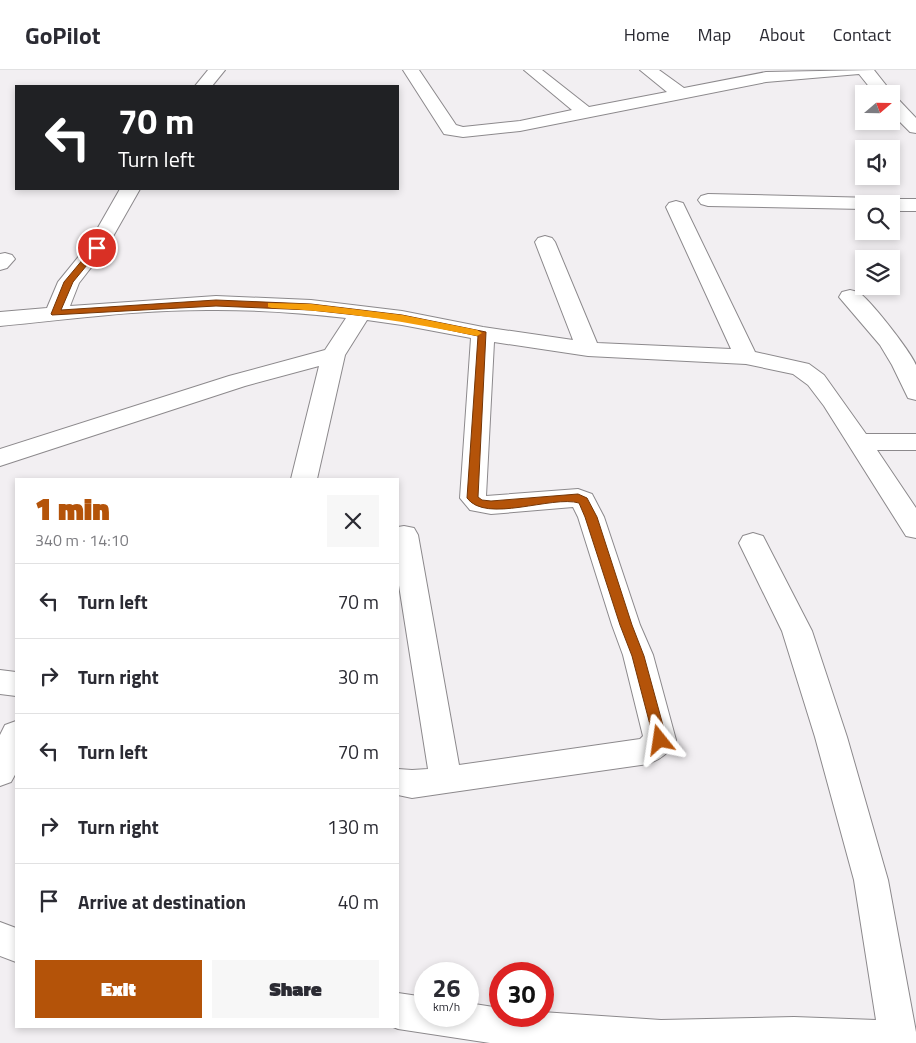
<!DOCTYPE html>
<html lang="en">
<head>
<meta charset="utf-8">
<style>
  :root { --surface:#fff; --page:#f7f7f7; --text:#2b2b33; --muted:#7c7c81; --line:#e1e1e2; --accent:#b45309 }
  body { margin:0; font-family:"Titillium Web",sans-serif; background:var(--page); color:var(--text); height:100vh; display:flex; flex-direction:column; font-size:19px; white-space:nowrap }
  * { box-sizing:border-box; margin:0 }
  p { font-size:16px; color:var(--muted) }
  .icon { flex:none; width:28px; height:28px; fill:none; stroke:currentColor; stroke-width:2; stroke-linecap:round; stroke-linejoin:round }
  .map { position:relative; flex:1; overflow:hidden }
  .sheet { position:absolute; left:15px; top:408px; width:384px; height:550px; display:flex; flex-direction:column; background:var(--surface); border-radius:0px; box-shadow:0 2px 8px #0003 }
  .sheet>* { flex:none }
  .top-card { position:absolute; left:15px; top:15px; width:384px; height:105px; border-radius:0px; box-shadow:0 2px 8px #0003; background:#202124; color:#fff; overflow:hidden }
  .needle { width:32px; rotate:70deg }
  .tools { position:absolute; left:855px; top:15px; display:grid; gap:10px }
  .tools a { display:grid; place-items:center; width:45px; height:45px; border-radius:0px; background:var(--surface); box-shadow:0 2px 8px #0003; font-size:25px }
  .speed { position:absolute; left:414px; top:892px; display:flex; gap:10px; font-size:25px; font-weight:700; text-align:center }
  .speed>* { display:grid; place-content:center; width:65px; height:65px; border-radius:50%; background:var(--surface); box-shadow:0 2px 8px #0003; line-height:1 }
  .speed small { font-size:12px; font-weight:400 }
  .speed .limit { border:8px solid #d22; background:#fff; color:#111 }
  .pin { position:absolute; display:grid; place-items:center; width:42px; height:42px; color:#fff; margin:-21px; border:2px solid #fff; border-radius:50%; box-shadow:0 1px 5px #0007 }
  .me { position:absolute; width:55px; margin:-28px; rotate:345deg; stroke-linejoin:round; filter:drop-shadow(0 0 4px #0008) }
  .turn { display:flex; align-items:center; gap:18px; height:105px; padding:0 20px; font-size:22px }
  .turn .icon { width:65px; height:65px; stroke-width:2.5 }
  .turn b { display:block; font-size:35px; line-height:42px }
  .round { display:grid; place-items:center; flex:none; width:52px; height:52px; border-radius:0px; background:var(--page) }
  .headline { display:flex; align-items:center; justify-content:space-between; height:85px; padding:0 20px }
  h1 { font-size:30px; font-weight:800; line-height:38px; color:var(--accent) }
  .primary-button { display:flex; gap:10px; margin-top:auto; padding:10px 20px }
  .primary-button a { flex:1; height:58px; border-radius:0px; background:var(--accent); color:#fff; font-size:20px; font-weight:800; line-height:58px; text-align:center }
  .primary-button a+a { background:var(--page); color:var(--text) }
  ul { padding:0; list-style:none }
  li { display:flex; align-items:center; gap:15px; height:75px; padding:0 20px; border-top:1px solid var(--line) }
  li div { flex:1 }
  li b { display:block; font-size:19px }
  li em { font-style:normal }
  header { display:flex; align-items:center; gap:30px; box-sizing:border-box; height:70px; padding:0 25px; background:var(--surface); border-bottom:1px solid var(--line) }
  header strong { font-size:24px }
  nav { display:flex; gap:28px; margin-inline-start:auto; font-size:18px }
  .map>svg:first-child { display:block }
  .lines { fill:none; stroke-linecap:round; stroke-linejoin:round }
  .minor-casing { stroke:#8c898c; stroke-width:2 }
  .minor { fill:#fff; fill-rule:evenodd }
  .route { fill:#b45309; stroke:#753606 }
  .slow { fill:#f59e0b }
</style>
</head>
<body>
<header>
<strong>GoPilot</strong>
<nav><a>Home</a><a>Map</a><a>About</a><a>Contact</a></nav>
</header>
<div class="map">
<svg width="916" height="973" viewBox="0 0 916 973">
  <rect width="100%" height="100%" fill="#f2eff2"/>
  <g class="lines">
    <g class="minor-casing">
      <g id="minor">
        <path d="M208,0H225L212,16H195Z"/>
        <path d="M403,0H419L456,55L463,57L520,51L572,40L524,0H542L589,37L667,22L640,0H659L684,18L766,2L874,0L893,24L891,26V24H875L859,4L766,12L520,61L463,67L444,64Z"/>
        <path d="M891,27L897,28L916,48V63L910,62L891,43Z"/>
        <path d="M120,119H140L107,177L79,213L70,236L216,226L311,230L402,241L483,257L573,270L535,172L538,168L545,166L552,168L555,172L597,273L731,279L666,137L669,133L676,131L683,133L755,282L809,294L824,305L866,364H916V380H877L916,438V468L906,466L824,336L808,315L793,304L746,294L588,286L494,272L486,426L578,419L592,424L604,447L640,555L653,585L676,670C669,683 661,689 648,694L446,723L412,728L398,725V699L412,700L428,699L398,509V457L404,456L414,458L418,465L459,695L640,669L643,666L623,585L612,555L578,447L573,437L491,444L470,440L460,428L471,268L402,255L367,250L345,285L317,409H291L319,296L245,316L0,396V379L229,306L325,280L346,248C303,243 260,240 217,240C145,239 72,249 0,256V242L47,238L58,212L88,175Z"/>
        <path d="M708,124L875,128L883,132L891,129H916V141H891V134H864V139L708,136L701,134L698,130L701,126Z"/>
        <path d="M5,183L12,185L15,189L7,198L0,200V184Z"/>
        <path d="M850,220C853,221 855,221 858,222C870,229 911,282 916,295C916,305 916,320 916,330L908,328L892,295L880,275L839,227L842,222Z"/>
        <path d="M753,463L763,466L812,561L847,667L888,810L916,962V973H490L398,959L391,956H398V923L425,927V946H468V933L500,938V946H542V942L661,950L794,947L876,950L854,810L815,667L782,561L739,473L743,466Z"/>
        <path d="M0,600L16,602V626L0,624Z"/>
        <path d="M16,651V703L11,712L0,716V665L5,655Z"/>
        <path d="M0,852L16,858V892L0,886Z"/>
      </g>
    </g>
    <use href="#minor" class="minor"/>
  </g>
  <path class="route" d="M97,175L101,178L73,212L61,240L216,230L311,234L402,245L486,262L478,427L482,430L491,431L578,424L587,428L597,447L632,555L644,586L667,670L665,674L660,676L656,674L654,670L632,586L620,555L585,447L579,433C552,425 486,454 467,428L478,266L402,250L311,240L216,236L52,245L51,244L64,212L94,176Z"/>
  <path class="slow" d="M268,233L311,234L402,245L477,260L482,263L477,266C408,252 343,241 272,238L268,237Z"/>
</svg>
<div class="tools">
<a><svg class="needle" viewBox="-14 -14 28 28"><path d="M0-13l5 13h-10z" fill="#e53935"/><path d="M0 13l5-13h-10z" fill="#7c7c81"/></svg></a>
<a><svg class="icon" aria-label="sound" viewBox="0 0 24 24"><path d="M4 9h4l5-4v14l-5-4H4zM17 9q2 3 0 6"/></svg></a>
<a><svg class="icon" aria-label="search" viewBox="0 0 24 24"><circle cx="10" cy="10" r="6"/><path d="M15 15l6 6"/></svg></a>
<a><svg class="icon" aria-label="layers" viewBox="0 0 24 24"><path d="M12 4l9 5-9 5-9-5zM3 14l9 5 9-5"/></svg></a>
</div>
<div class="speed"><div>26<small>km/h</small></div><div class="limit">30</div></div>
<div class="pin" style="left:97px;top:178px;background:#d93025"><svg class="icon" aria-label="arrive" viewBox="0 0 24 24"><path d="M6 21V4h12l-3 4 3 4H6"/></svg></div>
<svg class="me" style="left:660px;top:670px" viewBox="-20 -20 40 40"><path d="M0-17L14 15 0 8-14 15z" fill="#b45309" stroke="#fff" stroke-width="4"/></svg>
<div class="top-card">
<div class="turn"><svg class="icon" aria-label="left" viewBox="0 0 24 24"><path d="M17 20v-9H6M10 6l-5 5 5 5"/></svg><div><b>70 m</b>Turn left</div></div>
</div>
<section class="sheet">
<div class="headline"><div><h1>1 min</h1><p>340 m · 14:10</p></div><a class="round"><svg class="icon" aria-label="close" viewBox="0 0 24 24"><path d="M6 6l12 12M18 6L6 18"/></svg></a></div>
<ul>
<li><svg class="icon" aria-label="left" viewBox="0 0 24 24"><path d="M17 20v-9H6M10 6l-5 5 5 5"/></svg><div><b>Turn left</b></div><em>70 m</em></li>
<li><svg class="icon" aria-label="right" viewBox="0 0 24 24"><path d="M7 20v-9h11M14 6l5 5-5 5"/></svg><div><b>Turn right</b></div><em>30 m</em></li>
<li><svg class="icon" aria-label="left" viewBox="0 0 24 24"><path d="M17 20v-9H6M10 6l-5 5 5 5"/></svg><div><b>Turn left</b></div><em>70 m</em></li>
<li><svg class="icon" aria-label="right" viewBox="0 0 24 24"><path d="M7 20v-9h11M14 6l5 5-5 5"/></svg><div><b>Turn right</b></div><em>130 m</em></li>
<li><svg class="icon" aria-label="arrive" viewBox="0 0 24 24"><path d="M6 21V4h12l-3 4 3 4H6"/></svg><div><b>Arrive at destination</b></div><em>40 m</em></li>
</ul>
<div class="primary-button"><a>Exit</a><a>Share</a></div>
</section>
</div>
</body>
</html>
